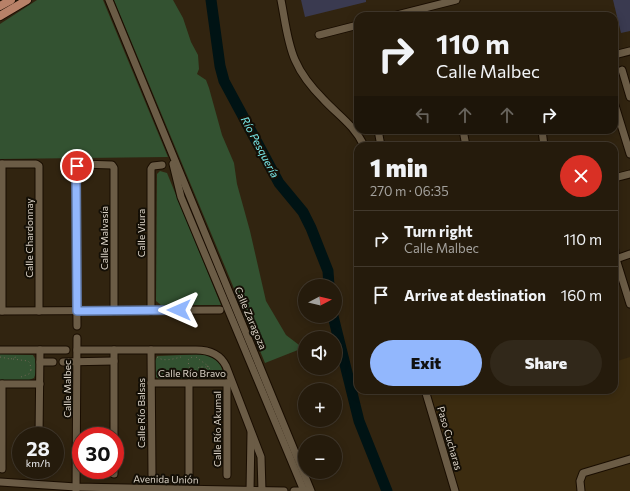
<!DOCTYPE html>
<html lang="en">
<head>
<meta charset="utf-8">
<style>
  :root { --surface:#251b0c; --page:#31281a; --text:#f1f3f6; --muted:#a3a19d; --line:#42392d; --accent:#92b7fd }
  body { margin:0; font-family:Commissioner,sans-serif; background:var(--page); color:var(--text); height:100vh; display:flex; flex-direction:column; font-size:15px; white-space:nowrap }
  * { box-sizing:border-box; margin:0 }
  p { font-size:13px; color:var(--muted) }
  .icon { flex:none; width:22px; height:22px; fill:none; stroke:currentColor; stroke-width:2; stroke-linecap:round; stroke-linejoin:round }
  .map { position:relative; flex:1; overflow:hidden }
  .panel { position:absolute; left:354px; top:142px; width:264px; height:252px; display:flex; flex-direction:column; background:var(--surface); border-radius:12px; box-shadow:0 2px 10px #0003,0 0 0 1px var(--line) }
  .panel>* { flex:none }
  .hud { position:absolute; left:354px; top:12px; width:264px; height:122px; border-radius:12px; box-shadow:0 2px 10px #0003,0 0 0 1px var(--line); background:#251b0c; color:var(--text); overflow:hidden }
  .needle { width:26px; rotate:83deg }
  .fabs { position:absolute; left:298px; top:279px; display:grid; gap:8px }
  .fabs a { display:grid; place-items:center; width:44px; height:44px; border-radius:50%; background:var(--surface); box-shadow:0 2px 10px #0003,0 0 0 1px var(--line); font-size:20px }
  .speed { position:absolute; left:12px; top:427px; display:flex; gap:8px; font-size:20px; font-weight:700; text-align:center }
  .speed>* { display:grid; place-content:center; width:52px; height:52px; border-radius:50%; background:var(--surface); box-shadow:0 2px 10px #0003,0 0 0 1px var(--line); line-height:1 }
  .speed small { font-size:10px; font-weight:400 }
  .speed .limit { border:6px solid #d22; background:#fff; color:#111 }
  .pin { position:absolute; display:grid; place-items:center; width:34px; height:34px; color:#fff; margin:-17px; border:2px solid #fff; border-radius:50%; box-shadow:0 1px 4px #0007 }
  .me { position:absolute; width:44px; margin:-22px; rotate:270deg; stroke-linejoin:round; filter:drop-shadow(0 0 3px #0008) }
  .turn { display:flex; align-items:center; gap:14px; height:84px; padding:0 16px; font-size:18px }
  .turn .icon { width:52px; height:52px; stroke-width:2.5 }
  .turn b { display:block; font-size:28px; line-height:34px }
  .lanes { display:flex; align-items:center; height:38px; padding:0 16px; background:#0003; justify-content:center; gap:20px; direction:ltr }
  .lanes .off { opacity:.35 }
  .round { display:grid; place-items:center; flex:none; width:42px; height:42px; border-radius:21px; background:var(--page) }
  .head { display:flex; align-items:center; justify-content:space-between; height:68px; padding:0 16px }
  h1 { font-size:24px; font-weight:800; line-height:30px }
  .primary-button { display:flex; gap:8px; margin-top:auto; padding:8px 16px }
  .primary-button a { flex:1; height:46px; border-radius:24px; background:var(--accent); color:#111; font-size:16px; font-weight:800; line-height:46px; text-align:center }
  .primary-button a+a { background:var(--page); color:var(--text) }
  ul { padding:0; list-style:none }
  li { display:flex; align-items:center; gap:12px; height:56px; padding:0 16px; border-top:1px solid var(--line) }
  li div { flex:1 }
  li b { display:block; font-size:15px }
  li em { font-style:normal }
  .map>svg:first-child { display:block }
  .built { fill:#3c2c10 }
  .green { fill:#335231 }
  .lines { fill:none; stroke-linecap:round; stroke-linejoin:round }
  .river { stroke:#001314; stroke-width:11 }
  .building { fill:#3a3a50 }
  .minor-casing { stroke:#190d00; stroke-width:9 }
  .major-casing { stroke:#190d00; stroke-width:10 }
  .path { stroke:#726756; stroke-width:1; stroke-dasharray:1 3; stroke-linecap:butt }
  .minor { stroke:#6b5c46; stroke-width:7 }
  .major { stroke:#b88168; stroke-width:8 }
  .route-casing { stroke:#5f77a4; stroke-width:10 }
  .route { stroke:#92b7fd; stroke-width:7 }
  .labels { text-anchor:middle; stroke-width:4; stroke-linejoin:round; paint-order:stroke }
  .street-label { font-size:10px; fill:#dbd3c7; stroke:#140f06 }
  .water-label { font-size:11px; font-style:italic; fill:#7aebec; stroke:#140f06 }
</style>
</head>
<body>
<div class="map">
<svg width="630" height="491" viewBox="0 0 630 491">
  <rect width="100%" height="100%" fill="#312410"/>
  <path class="built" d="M630,357V491H458L428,390H614V362Z"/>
  <g class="green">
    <path d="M37,0H103L168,157L0,159V24Z"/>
    <path d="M114,0H173L183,18L191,42L198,55L199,69L197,74L206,80L209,88L222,135L234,163L237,184L250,231L266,301L286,335L303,348L265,363Z"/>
    <path d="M160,171L167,173L221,305H161L156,301L157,174Z"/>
    <path d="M0,354L33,355C37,360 37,371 34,378L29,380H0Z"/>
    <path d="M204,354C213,356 228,367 220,378L159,379L156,377L155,361L157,356Z"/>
  </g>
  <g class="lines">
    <g class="river">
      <path d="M211,0L220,66L224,81L279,183L303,212L311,228L328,271L329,286"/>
      <path d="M333,316L359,421L387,491"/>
    </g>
  </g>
  <g class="building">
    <path d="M301,0H366V2L305,17Z"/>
    <path d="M613,0H630V31L621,33Z"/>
  </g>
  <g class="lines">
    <g class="minor-casing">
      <g id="minor">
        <path d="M109,0L311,491"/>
        <path d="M281,0C285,20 287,42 295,60C301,74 313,89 324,100C338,115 355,126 364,146"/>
        <path d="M393,16L456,0"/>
        <path d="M319,35L358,25"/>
        <path d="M614,55L630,51"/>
        <path d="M622,70L630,97"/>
        <path d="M614,102L630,154"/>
        <path d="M378,130L381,146"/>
        <path d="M463,130L466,146"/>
        <path d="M542,130L544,146"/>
        <path d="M0,164H36L39,166V311"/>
        <path d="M173,164L181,197L304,491"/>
        <path d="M614,178L630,174"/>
        <path d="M614,245L616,259L630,304"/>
        <path d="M616,259L630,254"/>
        <path d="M0,311L220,310"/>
        <path d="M2,311V164"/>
        <path d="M151,311V169L153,166L162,165"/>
        <path d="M77,326L76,173L77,166L81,164L112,165L114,168V311"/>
        <path d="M0,350H66"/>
        <path d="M77,350H196C209,350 220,354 226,366L261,457L262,491"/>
        <path d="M114,350V436"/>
        <path d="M151,350L152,475"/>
        <path d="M40,362H53"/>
        <path d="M63,362L114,361"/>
        <path d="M151,383H231"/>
        <path d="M189,383V476"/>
        <path d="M227,383V475"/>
        <path d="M0,384H40"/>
        <path d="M425,390L455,491"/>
        <path d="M39,436L40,350"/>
        <path d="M2,469V384"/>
        <path d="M114,470V474"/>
        <path d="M39,472V470"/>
        <path d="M0,482L76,487L284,491"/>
        <path d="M76,491L77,338"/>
        <path d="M250,491L251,433"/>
        <path d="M294,491H307"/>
        <path d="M581,491L580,481L583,473L630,459"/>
      </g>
    </g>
    <g class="major-casing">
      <g id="major">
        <path d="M0,6L11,0"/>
        <path d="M0,16L27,0"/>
      </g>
    </g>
    <g class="path">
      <path d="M0,357L10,359"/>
      <path d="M157,357C164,362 173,359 181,357"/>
      <path d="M192,357L188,360L189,367L194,370"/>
      <path d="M196,357L208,366"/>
      <path d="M11,359L16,357"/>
      <path d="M13,359L28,361L30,363L31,370"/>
      <path d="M208,366V369H206V367Z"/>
      <path d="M209,368L215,372L219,376"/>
      <path d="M215,372H221"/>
      <path d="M159,376C165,372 172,373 178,376"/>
      <path d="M189,376L199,367H206"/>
      <path d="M21,377L29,374L32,368"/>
    </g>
    <use href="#minor" class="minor"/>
    <use href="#major" class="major"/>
  </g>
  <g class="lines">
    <g class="route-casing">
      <path id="route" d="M77,166L76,173L77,311L179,310"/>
    </g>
    <use href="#route" class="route"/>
  </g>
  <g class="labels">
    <g class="street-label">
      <text transform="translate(141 233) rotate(-90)" y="4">Calle Viura</text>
      <text transform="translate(29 238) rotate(-90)" y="4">Calle Chardonnay</text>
      <text transform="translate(104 238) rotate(-90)" y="4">Calle Malvasía</text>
      <text transform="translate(251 318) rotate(67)" y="4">Calle Zaragoza</text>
      <text x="192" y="377">Calle Río Bravo</text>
      <text transform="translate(67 389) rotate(-90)" y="4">Calle Malbec</text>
      <text transform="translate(141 413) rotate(-90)" y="4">Calle Río Balsas</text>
      <text transform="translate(217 429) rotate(-90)" y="4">Calle Río Akumal</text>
      <text transform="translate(450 438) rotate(74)" y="4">Paso Cucharas</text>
      <text transform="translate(166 479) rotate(1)" y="4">Avenida Unión</text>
    </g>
    <g class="water-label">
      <text transform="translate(260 147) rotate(62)" y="4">Río Pesquería</text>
    </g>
  </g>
</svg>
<div class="fabs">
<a><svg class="needle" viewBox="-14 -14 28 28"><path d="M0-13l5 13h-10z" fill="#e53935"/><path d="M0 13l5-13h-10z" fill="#a3a19d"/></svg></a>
<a><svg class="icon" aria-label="sound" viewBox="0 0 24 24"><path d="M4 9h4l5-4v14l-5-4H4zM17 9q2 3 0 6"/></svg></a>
<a>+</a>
<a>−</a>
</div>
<div class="speed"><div>28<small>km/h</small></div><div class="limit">30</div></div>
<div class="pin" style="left:77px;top:166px;background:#d93025"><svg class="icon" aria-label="arrive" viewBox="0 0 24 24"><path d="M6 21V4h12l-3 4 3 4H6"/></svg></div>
<svg class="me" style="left:179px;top:310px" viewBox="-20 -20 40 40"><path d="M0-17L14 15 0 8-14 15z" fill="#92b7fd" stroke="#fff" stroke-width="4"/></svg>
<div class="hud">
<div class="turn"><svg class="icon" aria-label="right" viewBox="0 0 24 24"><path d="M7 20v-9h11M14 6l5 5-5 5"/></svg><div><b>110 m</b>Calle Malbec</div></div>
<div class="lanes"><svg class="icon off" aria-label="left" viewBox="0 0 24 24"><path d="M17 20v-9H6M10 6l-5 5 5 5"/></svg><svg class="icon off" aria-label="ahead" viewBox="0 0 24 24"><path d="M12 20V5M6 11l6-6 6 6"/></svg><svg class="icon off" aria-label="ahead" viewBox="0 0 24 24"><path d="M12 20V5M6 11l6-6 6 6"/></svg><svg class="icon" aria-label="right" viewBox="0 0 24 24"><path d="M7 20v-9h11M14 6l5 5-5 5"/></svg></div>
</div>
<section class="panel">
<div class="head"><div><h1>1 min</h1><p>270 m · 06:35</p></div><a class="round" style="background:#d93025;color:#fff"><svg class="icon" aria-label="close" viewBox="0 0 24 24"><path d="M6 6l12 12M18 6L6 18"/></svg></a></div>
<ul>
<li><svg class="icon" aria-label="right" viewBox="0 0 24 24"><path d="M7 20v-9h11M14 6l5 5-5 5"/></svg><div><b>Turn right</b><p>Calle Malbec</p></div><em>110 m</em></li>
<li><svg class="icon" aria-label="arrive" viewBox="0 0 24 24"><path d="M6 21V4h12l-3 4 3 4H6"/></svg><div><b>Arrive at destination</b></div><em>160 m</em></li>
</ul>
<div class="primary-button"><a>Exit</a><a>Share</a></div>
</section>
</div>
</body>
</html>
